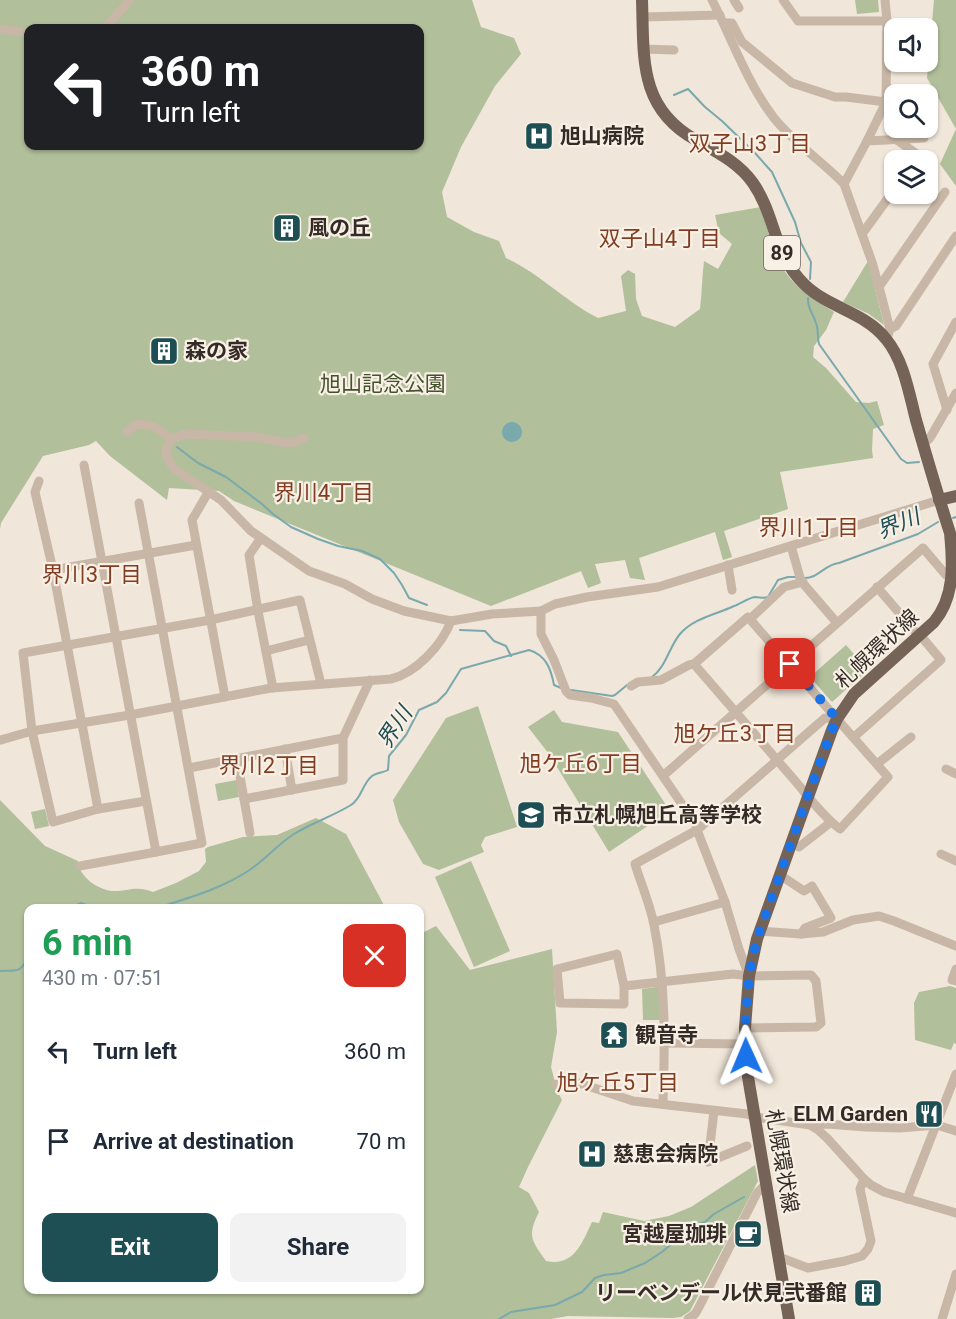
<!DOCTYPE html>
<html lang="en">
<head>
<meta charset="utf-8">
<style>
  :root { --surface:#fff; --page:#f2f2f3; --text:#1f2937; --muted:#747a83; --accent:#1d4f54 }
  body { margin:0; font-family:Roboto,"Noto Sans JP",sans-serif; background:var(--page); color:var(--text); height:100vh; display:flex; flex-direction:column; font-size:22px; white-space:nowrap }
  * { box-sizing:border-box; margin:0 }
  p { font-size:20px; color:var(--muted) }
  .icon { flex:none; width:33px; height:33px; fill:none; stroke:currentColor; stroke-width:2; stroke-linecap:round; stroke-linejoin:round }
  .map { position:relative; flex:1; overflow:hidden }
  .side { position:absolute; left:24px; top:904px; width:400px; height:390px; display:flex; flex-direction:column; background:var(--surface); border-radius:12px; box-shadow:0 2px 4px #0004 }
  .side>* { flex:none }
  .top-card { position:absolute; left:24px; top:24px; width:400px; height:126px; border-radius:12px; box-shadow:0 2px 4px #0004; background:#202124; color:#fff; overflow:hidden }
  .controls { position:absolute; left:884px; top:18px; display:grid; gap:12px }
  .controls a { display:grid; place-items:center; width:54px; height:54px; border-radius:12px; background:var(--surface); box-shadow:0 2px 4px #0004; font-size:30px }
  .pin { position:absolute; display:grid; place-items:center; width:51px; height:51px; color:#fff; margin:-26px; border-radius:12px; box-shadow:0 3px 9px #0006 }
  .me { position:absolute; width:66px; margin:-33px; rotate:359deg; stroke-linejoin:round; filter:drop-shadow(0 0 4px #0008) }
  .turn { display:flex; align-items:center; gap:21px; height:126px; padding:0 18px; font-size:27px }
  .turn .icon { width:78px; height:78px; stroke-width:2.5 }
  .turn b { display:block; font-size:42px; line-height:51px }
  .round { display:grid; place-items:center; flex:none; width:63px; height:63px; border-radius:12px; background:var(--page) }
  .summary { display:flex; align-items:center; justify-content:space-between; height:102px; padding:0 18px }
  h1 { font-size:36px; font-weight:700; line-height:45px; color:#1e9e55 }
  .button { display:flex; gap:12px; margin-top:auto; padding:12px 18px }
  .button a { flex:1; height:69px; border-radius:12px; background:var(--accent); color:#fff; font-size:24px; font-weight:700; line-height:69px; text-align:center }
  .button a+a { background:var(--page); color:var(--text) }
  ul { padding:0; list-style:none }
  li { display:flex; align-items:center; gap:18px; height:90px; padding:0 18px }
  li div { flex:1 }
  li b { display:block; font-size:22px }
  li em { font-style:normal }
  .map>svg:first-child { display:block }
  .green { fill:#b1bf9a; fill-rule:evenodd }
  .water { fill:#79a9ad }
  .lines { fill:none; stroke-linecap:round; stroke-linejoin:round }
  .stream { stroke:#79a9ad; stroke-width:2 }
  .minor { stroke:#c8b7a6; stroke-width:9 }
  .major { stroke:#766358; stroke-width:12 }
  .route { stroke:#1a73e8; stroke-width:10; stroke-dasharray:0 18 }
  .labels { text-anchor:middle; stroke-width:4.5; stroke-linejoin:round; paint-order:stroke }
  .shield { fill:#f8f0e5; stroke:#6f6660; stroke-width:1.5 }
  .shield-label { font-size:20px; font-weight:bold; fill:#342b27 }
  .poi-label { font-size:21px; font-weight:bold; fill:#342b27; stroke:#f8f0e5; text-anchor:start }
  .park-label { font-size:21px; fill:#42522b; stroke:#f8f0e5 }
  .street-label { font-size:21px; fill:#342b27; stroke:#f8f0e5 }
  .neighbourhood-label { font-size:22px; fill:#813c22; stroke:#f8f0e5 }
  .water-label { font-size:22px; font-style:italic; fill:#1d4f54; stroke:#f8f0e5 }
</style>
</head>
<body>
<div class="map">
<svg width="956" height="1319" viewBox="0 0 956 1319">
  <rect width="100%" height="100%" fill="#f0e6d9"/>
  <g class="green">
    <path d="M0,0H472L481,27L514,38L521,54L495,86L461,147L442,192L447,217L474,232L499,241L506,258C539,273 565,301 598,318L626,311L621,276L628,270L635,274L636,299L642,316L675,327L700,309C702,293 702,277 704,261L718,269L732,244L719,233L715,215L761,207C767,228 775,261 789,277C801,292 818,302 834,312L826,330L814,346L813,357L826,368L856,402L869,403L877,401L884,425L873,429L872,450L873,458L780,472L788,509L724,531L732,557L723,560L715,532L639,558L645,580L630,578L625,560L595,564L601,583L588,588L581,571L491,606L234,501L219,491L169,488L167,500L110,456L96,441L89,445L43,456L1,523L0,529ZM28,28H420V146H28Z"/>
    <path d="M855,0H878L879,12L857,14Z"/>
    <path d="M934,0H956V129L927,78Z"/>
    <path d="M956,129V186L940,164Z"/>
    <path d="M868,261L884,325L869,314L843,302Z"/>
    <path d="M846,645L868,670L832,702L810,677Z"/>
    <path d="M478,706L517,827L485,837L481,845L484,852L439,870L423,864L399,822L393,800L446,718Z"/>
    <path d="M554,710L562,722L618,732L670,811L609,852L549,754L528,727Z"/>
    <path d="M237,780L239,797L218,801L215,784Z"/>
    <path d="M0,800L45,846L78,861C79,865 80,871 83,874C88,882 102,890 111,891C128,892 135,885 153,892L176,883L199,871L206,862L205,849L208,847L243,837L277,835L316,818L346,834L386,909H28V1290H420V934L436,926L470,970L552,949L557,1032L551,1067L557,1090L562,1100L528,1167L519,1187L529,1193L539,1212C527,1236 531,1240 546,1261C574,1267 582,1243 592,1222L599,1223L603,1212L644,1221L669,1216L691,1207L755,1165L758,1181L690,1311L681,1317L673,1318L568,1316L551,1319H0Z"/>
    <path d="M45,809L49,826L35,829L31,812Z"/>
    <path d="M471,861L510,951L474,967L435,877Z"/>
    <path d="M950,986L956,988V1044L954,1043L951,1050L915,1040L914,1003L919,992Z"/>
    <path d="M657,987L661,989L662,1020H643L642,989Z"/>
  </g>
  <circle class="water" cx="512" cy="432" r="10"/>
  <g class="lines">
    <g class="stream">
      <path d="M674,95L688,89L705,107L722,121L754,152L772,172L795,222L801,243L811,262L810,279"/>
      <path d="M808,298C807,308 813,313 816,323C819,331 817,337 819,344L901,459L907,463L919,462"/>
      <path d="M177,447L198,463L226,477L262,504L273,514L291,527L318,539L338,546L362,551L380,559L394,573L402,585L409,598L427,605"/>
      <path d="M953,518L956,517"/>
      <path d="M804,578C818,579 825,564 839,563L918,534L938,522"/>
      <path d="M460,630L485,631L494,641L506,646L511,656"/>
      <path d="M652,677C666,667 669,647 680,634C694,618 715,615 734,606C740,604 748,598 755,597C760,597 763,599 768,597L778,580L788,577H797"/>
      <path d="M571,690L612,696L615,695L627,685"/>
      <path d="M73,909V907L81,903L97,909H107"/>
      <path d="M154,909C188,898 222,889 251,869C266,859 278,844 294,834C312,823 333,816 351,805C362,798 362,784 372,776C377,772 383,773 388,770L389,756L406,735L419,710L437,702L446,693L461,669L529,650C546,655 551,669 554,685L561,688"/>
      <path d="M0,971C17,970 19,974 28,958"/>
      <path d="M499,1319L511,1312L555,1305L582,1292L595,1278L604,1275L621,1273L645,1263L662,1252L676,1240L681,1233L695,1225L705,1222L714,1214L744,1197"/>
    </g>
    <g class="minor">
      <path d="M712,0C732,39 747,83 774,118C794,143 822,161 844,184"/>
      <path d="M734,0L739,8"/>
      <path d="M783,0L798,21H887"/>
      <path d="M885,0L887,21L886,102L867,141L844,184L872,262L879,287L890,329L887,339"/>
      <path d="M643,17L720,15"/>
      <path d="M724,23H732L742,42L792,83L835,97H846L886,102"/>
      <path d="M105,28L130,0"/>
      <path d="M0,29L22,32L28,34"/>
      <path d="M644,49L674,50"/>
      <path d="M897,140L918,155L915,160"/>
      <path d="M867,141L924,138"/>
      <path d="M862,234L894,190"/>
      <path d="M879,287L945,192"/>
      <path d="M890,329L896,326L956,236"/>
      <path d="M947,410L933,364L956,322"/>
      <path d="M127,432L135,425C151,422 160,430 171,439"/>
      <path d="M304,438L294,442L286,443L257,437L185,434L171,439L166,449L167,457L173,468L221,500L251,531L309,571L345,584L372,599L404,611L451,621L492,614L541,611L555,604L587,597L658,587L939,500"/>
      <path d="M923,444L930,438L956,393"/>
      <path d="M84,465L156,852L202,843L139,503"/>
      <path d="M39,481L35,492L53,570L98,809"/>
      <path d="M209,491L192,520L225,697"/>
      <path d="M261,538L249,555L258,611L273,688"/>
      <path d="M791,546L801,581L837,623"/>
      <path d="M728,565L732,590"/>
      <path d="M53,570L196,545"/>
      <path d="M877,587L919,636"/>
      <path d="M541,611V634L554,660L566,691L570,695L591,698L614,704L696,825L697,830L725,902L739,949L749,976"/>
      <path d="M750,619L784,587L803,582"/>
      <path d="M266,651L309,640"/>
      <path d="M631,686L638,682L661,680L689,665L694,664"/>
      <path d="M854,737L941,660L920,635"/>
      <path d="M1,740L32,731L130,715L271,688L391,679C416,673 442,645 451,621"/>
      <path d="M285,749L292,790"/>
      <path d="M237,759L250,833"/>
      <path d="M877,764L911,737"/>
      <path d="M189,768L343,738L370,680"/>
      <path d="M946,769L956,774"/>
      <path d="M664,775L923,548L946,575L952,577"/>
      <path d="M244,799L343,780V738"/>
      <path d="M146,801L98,809L53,822L32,731L23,653L210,620L300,600L321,684"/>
      <path d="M799,847L831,822"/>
      <path d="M941,854L956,861"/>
      <path d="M80,866L156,852"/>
      <path d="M780,875L804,891L812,886L831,918L805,928L801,934"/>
      <path d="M654,922L725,902"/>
      <path d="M760,931L801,934L823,932L853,920L879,916L894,921L956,946"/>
      <path d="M956,969L952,980L956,981"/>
      <path d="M624,986V1004L560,1003L557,969L617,954L624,986L733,974L749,976L811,975L816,981L821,1023L816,1027L745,1028"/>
      <path d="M665,1043L745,1044"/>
      <path d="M556,1084L579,1083L633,1101L747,1114L755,1117L810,1125L818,1130L827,1138L864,1179L871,1185L884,1192L956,1213"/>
      <path d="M663,1103C665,1042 666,985 654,925C650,904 641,884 635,864L697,830L775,762L779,758L825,718L837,719L888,777L840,829C821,815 806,793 790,775C758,738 726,701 694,664L748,617L837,719"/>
      <path d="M714,1111L708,1162L747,1146"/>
      <path d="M810,1125L827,1124L866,1127L900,1128L937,1125L956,1131"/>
      <path d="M907,1199L956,1074"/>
      <path d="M779,1257L808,1268L845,1261L862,1256L868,1249L871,1241L860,1189L864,1179"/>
      <path d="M688,1319L695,1314L698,1309L757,1193L766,1184"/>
      <path d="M942,1319L956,1274"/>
    </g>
    <g class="major">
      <path d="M642,0C644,57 638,108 696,140C717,152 739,163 753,183C776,216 773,254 804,284C828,308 865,312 886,339C904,361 909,393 916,420C927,458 938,496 950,533C953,564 955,597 934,622L854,694L837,719L832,730L757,939L749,976L745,1028L748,1077L789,1319"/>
      <path d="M939,500L956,496"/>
    </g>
  </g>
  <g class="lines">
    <path class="route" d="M746,1056L745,1028L749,976L757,939L808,795L832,730L837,719L790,664"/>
  </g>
  <defs>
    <g id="hospital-square" transform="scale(1.5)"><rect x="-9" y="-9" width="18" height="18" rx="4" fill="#1d4f54" stroke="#f8f0e5"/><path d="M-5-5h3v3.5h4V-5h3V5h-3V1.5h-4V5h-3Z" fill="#fff"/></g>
    <g id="building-square" transform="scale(1.5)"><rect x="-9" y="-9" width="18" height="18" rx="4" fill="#1d4f54" stroke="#f8f0e5"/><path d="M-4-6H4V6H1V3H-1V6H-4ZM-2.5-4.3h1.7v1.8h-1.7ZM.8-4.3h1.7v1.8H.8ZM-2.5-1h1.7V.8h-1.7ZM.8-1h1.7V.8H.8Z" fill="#fff"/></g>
    <g id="school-square" transform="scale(1.5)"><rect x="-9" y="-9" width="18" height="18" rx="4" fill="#1d4f54" stroke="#f8f0e5"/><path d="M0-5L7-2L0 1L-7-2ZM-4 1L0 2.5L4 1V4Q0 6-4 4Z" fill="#fff"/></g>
    <g id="temple-square" transform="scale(1.5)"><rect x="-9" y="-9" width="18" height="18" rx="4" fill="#1d4f54" stroke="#f8f0e5"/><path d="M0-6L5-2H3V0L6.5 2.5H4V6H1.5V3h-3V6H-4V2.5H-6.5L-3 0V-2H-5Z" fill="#fff"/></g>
    <g id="restaurant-square" transform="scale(1.5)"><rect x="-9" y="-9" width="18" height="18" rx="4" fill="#1d4f54" stroke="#f8f0e5"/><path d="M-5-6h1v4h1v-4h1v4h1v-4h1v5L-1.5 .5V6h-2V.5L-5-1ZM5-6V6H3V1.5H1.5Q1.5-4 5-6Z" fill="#fff"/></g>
    <g id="cafe-square" transform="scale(1.5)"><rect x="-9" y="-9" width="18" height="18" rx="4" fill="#1d4f54" stroke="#f8f0e5"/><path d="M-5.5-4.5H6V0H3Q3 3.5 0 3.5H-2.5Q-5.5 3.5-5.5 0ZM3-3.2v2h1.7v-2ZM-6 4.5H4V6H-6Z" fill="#fff"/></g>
  </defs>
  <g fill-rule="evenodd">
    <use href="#hospital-square" x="539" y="136"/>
    <use href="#building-square" x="287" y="228"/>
    <use href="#building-square" x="164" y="351"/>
    <use href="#school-square" x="531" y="815"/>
    <use href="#temple-square" x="614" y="1035"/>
    <use href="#restaurant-square" x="929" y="1114"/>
    <use href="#hospital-square" x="592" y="1154"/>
    <use href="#cafe-square" x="748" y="1234"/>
    <use href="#building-square" x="868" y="1293"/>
  </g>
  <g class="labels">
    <rect class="shield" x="764" y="236" width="36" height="34" rx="4.5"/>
    <g class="shield-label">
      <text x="782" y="260">89</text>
    </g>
    <g class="poi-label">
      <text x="560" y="143">旭山病院</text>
      <text x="308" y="235">風の丘</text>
      <text x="185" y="358">森の家</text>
      <text x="552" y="822">市立札幌旭丘高等学校</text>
      <text x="635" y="1042">観音寺</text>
      <text x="908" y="1121" text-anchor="end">ELM Garden</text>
      <text x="613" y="1161">慈恵会病院</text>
      <text x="727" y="1241" text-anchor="end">宮越屋珈琲</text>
      <text x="847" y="1300" text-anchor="end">リーベンデール伏見弐番館</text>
    </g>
    <g class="park-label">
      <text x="383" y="391">旭山記念公園</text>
    </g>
    <g class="street-label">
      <text transform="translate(877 649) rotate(-43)" y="7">札幌環状線</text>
      <text transform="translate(782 1161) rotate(80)" y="7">札幌環状線</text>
    </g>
    <g class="neighbourhood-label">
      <text x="750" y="151">双子山3丁目</text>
      <text x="660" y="246">双子山4丁目</text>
      <text x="324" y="500">界川4丁目</text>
      <text x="809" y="535">界川1丁目</text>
      <text x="92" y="582">界川3丁目</text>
      <text x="735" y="741">旭ケ丘3丁目</text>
      <text x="581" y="771">旭ケ丘6丁目</text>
      <text x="269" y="773">界川2丁目</text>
      <text x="618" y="1090">旭ケ丘5丁目</text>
    </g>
    <g class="water-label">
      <text transform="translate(898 523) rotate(-22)" y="8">界川</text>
      <text transform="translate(394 727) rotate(-57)" y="8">界川</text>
    </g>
  </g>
</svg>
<div class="controls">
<a><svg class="icon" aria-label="sound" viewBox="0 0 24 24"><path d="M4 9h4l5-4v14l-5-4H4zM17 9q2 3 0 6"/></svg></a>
<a><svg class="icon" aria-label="search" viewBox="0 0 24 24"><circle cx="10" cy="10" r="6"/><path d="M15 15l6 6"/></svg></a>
<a><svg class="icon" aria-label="layers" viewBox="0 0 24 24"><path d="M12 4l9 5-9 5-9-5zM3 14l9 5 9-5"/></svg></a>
</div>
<div class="pin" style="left:790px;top:664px;background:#d93025"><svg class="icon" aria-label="arrive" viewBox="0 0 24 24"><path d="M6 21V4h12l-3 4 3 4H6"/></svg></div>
<svg class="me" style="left:746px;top:1056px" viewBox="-20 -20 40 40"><path d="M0-17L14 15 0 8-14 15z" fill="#1a73e8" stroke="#fff" stroke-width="4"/></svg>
<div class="top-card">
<div class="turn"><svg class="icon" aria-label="left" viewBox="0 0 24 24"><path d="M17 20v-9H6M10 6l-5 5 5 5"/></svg><div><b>360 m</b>Turn left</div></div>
</div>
<section class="side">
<div class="summary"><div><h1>6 min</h1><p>430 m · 07:51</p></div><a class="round" style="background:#d93025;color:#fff"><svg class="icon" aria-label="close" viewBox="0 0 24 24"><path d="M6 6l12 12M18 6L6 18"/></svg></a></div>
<ul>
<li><svg class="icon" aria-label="left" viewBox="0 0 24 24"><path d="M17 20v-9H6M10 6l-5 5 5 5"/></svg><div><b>Turn left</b></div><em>360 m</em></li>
<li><svg class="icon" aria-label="arrive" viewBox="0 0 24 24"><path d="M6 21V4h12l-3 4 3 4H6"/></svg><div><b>Arrive at destination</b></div><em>70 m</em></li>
</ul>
<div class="button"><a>Exit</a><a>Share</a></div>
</section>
</div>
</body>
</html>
